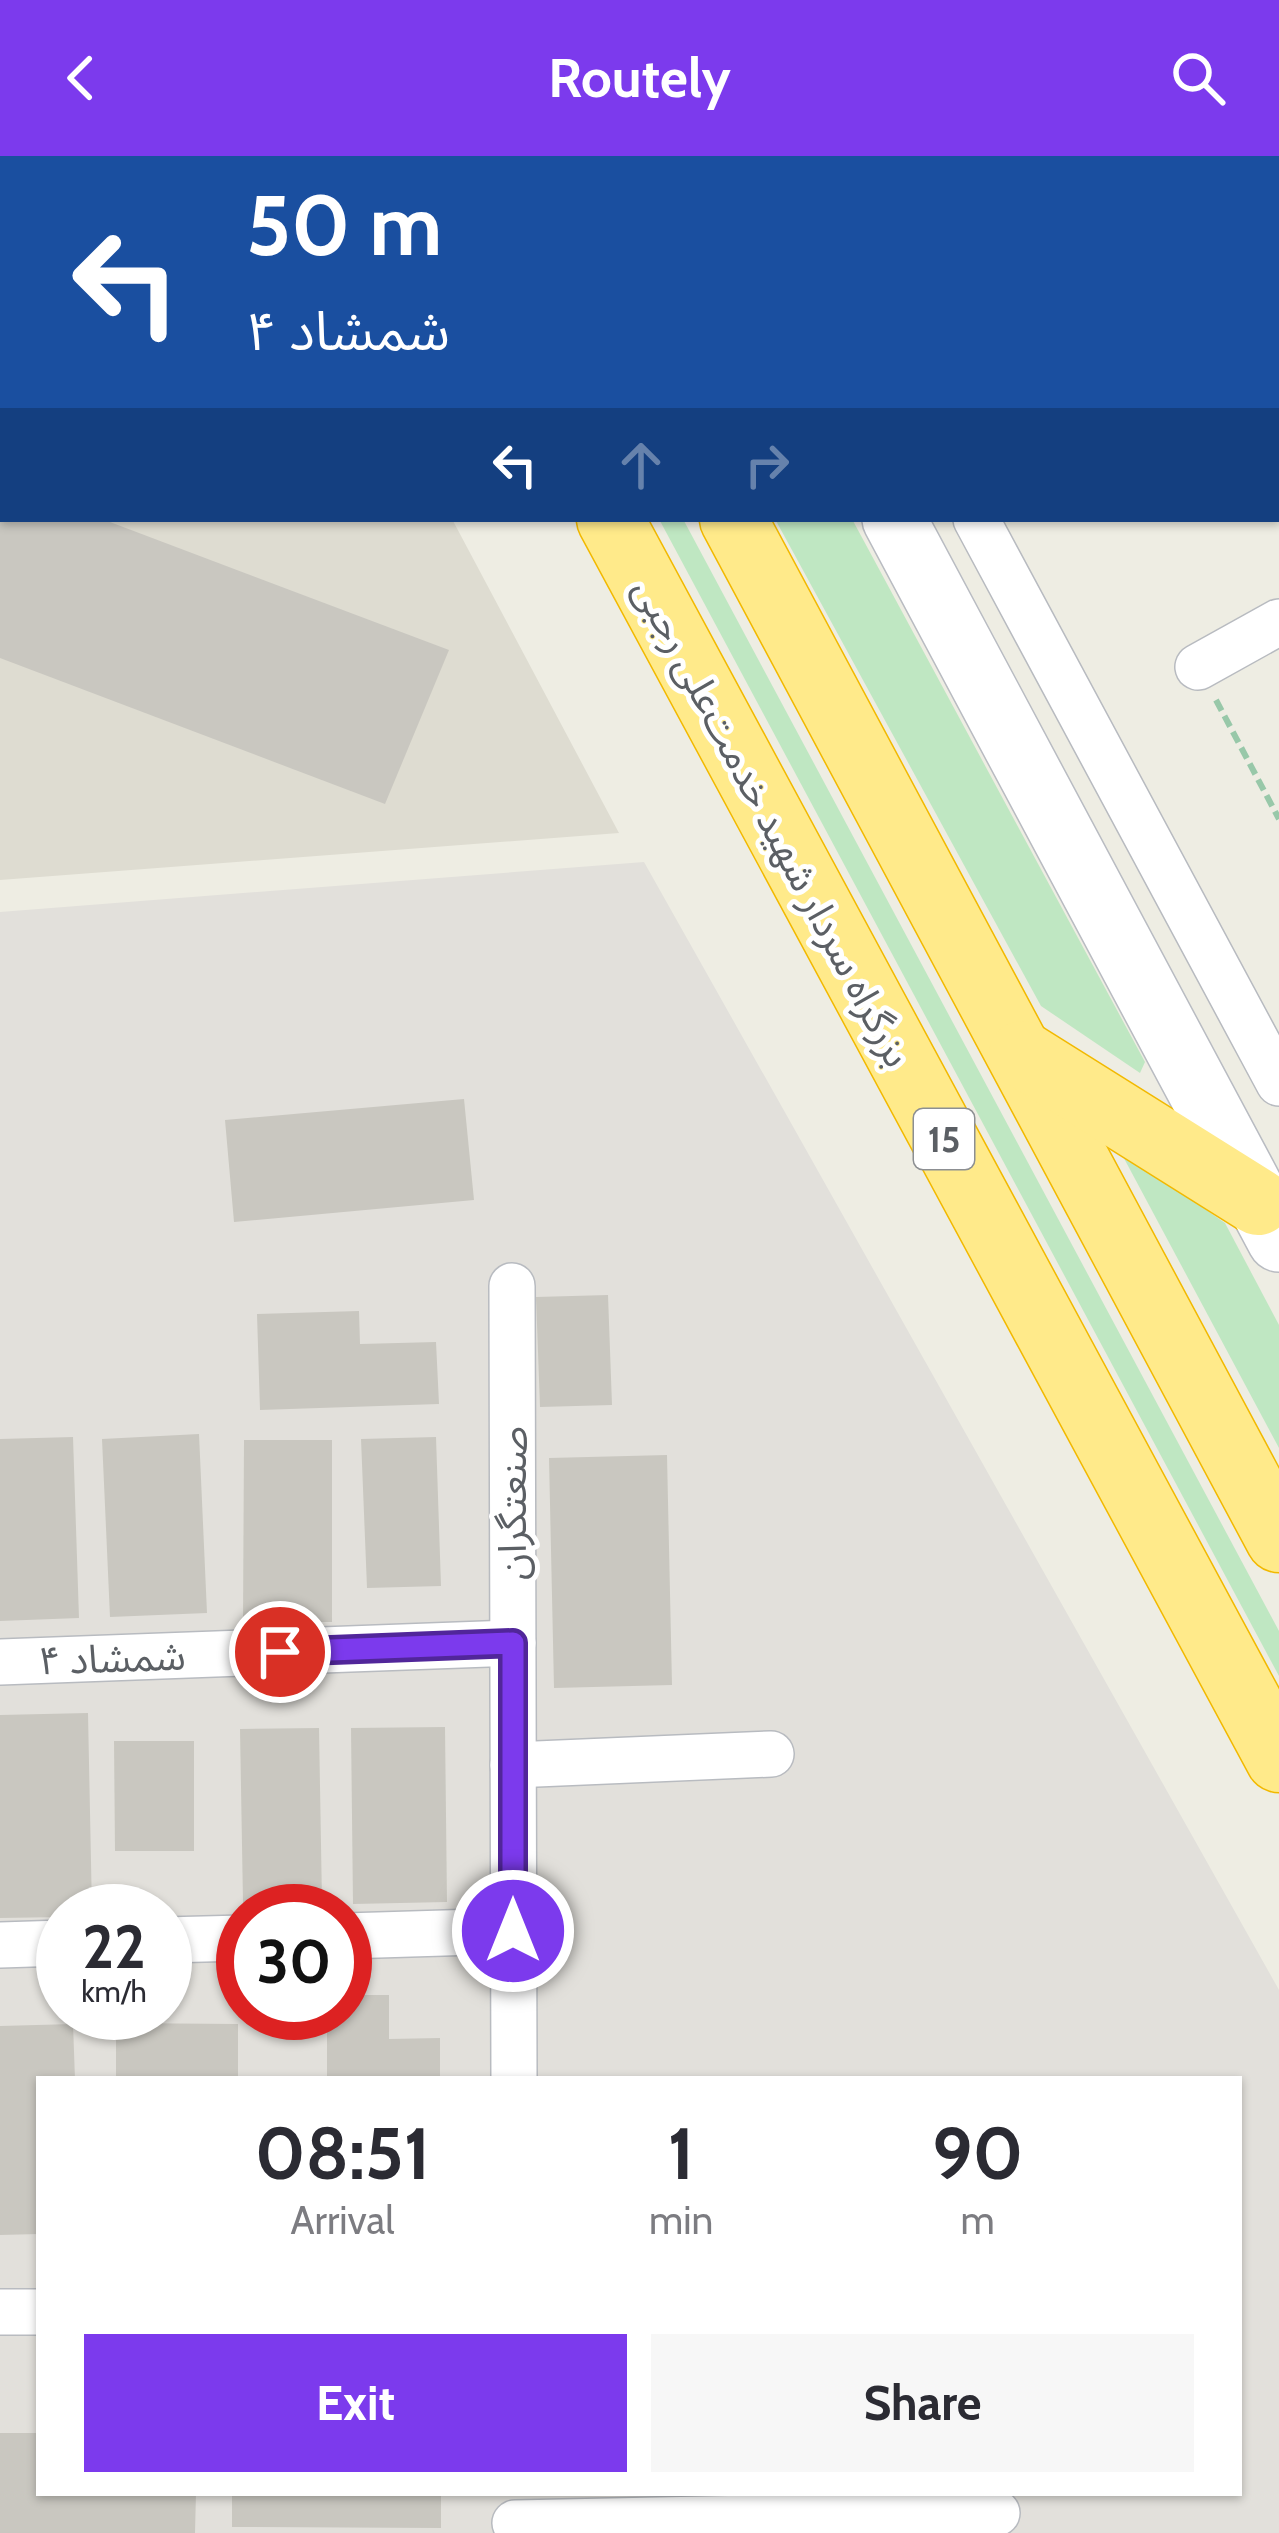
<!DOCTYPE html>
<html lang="en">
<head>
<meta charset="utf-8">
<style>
  :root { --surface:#fff; --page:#f7f7f7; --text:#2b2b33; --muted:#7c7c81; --accent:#7c3aed }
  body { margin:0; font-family:Cabin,"Noto Sans Arabic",sans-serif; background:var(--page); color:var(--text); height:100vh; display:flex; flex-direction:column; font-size:45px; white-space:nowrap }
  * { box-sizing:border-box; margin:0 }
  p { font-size:39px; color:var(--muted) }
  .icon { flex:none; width:66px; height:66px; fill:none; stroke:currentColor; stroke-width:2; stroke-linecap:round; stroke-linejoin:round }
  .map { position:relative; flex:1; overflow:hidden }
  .sheet { position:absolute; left:36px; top:1920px; width:1206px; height:420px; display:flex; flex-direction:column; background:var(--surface); border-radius:0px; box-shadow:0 3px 9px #0004 }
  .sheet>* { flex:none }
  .top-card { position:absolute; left:0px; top:0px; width:1281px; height:366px; box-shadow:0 3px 9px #0004; background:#1a4fa0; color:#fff; overflow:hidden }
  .speed { position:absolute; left:36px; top:1728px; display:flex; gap:24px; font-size:60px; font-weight:700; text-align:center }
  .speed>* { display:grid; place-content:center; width:156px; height:156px; border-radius:50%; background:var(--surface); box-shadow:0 3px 9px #0004; line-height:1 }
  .speed small { font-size:30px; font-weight:400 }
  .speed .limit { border:18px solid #d22; background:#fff; color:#111 }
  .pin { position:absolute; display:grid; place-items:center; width:102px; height:102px; color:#fff; margin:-51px; border:6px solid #fff; border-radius:50%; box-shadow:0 3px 12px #0007 }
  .me { position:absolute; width:132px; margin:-66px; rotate:0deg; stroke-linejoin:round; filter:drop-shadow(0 0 9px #0008) }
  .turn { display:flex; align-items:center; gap:42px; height:252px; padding:0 48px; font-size:54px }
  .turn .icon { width:156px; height:156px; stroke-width:2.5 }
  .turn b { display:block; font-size:84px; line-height:102px }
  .lanes { display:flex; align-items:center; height:114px; padding:0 48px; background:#0003; justify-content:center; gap:60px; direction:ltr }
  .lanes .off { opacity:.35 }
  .eta { display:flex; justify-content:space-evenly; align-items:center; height:204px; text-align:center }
  .eta b { font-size:72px; font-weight:700; line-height:84px }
  .primary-button { display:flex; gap:24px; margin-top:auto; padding:24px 48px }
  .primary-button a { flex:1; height:138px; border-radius:0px; background:var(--accent); color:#fff; font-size:48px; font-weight:700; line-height:138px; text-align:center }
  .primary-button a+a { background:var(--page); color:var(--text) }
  header { display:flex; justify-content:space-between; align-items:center; height:156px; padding:0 48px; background:var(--accent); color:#fff; font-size:54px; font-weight:700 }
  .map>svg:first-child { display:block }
  .industrial { fill:#e2e0db; fill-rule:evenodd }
  .education { fill:#dedcd1 }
  .green { fill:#bfe7c2 }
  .building { fill:#c9c7c0 }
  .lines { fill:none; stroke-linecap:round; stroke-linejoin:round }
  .street-casing { stroke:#b8bbc0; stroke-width:48 }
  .secondary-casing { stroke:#b9bcc2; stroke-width:66 }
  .highway-casing { stroke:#f2b900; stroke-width:69 }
  .path { stroke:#98c8a9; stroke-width:6; stroke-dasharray:12 6; stroke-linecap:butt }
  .street { stroke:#fff; stroke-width:45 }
  .secondary { stroke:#fff; stroke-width:63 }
  .highway { stroke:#ffea8a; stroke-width:66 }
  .route-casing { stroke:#51269a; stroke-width:30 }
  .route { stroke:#7c3aed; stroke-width:21 }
  .labels { text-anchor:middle; stroke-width:10; stroke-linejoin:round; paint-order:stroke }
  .shield { fill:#fff; stroke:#8c8f92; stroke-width:3 }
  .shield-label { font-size:36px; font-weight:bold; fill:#5b5f64 }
  .street-label { font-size:39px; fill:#5b5f64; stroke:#fff }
</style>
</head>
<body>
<header><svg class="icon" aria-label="back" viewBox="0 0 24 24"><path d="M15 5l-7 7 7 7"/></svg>Routely<svg class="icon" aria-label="search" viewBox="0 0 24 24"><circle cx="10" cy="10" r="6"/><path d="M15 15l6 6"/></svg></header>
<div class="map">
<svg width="1279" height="2377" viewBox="0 0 1279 2377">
  <rect width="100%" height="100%" fill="#eeede3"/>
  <path class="industrial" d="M644,706L1279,1834V2377H0V756ZM63,1755H165V1857H63ZM243,1755H345V1857H243ZM39,1923H1239V2337H39Z"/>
  <path class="education" d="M0,0H259L261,3H3V363H452L619,677L0,724Z"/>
  <g class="green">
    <path d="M659,363H683L1279,1475V1520Z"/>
    <path d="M775,363H852L1145,906L1140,917L1041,850Z"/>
    <path d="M1119,993L1225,1067L1279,1169V1292Z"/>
  </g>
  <g class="building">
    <path d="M0,363H102L449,494L385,648L0,502Z"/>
    <path d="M464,943L474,1044L234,1066L225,964Z"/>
    <path d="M608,1139L612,1249L540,1251L536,1141Z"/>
    <path d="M359,1155L360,1188L436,1186L439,1248L260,1254L257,1158Z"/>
    <path d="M199,1278L207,1457L110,1461L102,1283Z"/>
    <path d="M73,1281L79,1462L0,1465V1283Z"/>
    <path d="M436,1281L441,1430L367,1432L361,1283Z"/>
    <path d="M244,1284H332V1466H243Z"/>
    <path d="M667,1299L672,1529L554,1532L549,1302Z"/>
    <path d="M88,1557L92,1755H63V1761L0,1762V1559Z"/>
    <path d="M445,1571L447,1746L353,1748L351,1572Z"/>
    <path d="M319,1572L322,1746L243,1747L240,1573Z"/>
    <path d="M114,1585H194V1695H115Z"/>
    <path d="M345,1839H389V1883L440,1882V1923H327V1857H345Z"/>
    <path d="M116,1867L238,1868V1923H116Z"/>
    <path d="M73,1868L75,1923H39V2078L0,2079V1870Z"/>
    <path d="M0,2277H39V2337H196L195,2377H0Z"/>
    <path d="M232,2337H441V2372L232,2371Z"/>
  </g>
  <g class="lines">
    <g class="street-casing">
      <g id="street">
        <path d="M1102,3L1108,0"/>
        <path d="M1278,185H1279"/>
        <path d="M976,363L1279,927"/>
        <path d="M1198,511L1279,466"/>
        <path d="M512,1130L514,1923"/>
        <path d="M0,1506L513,1487"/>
        <path d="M513,1609L771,1598"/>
        <path d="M345,1780L513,1775"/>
        <path d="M165,1784L243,1782"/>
        <path d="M0,1789L63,1787"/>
        <path d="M0,2156H39"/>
        <path d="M515,2367L997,2357"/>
      </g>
    </g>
    <g class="secondary-casing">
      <g id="secondary">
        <path d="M693,0L695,3"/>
        <path d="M894,363L1279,1084"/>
      </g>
    </g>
    <g class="highway-casing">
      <g id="highway">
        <path d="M414,0L415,3"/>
        <path d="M538,0L539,3"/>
        <path d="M610,363L1279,1603"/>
        <path d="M733,363L1279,1383"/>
        <path d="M1022,898L1258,1046"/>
      </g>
    </g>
    <path class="path" d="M1216,544L1279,663"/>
    <use href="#street" class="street"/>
    <use href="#secondary" class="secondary"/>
    <use href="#highway" class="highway"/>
  </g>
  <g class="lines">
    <g class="route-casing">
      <path id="route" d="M280,1496L513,1487V1775"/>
    </g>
    <use href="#route" class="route"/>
  </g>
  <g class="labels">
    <rect class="shield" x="914" y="953" width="60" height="60" rx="9"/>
    <g class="shield-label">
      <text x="944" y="996">15</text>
    </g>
    <g class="street-label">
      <text transform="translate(773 666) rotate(62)" y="14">بزرگراه سردار شهید خدمت‌علی رجبی</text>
      <text transform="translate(512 1347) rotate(-90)" y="14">صنعتگران</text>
      <text transform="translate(112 1502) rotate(-2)" y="14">شمشاد ۴</text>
    </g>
  </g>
</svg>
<div class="speed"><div>22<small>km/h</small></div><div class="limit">30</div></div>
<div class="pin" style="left:280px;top:1496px;background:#d93025"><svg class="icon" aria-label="arrive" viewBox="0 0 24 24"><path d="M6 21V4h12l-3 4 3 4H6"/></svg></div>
<svg class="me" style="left:513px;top:1775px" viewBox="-20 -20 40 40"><circle r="17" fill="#7c3aed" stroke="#fff" stroke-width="3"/><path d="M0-11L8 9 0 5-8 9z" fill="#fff"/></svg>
<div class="top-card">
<div class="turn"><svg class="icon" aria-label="left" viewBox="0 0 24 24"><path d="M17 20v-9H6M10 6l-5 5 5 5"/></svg><div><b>50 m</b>شمشاد ۴</div></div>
<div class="lanes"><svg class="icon" aria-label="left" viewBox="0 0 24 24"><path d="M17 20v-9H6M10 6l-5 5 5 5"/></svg><svg class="icon off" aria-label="ahead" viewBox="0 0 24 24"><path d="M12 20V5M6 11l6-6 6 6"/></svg><svg class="icon off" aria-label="right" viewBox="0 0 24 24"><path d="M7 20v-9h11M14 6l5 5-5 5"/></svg></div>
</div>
<section class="sheet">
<div class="eta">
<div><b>08:51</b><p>Arrival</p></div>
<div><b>1</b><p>min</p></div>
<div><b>90</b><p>m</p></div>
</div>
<div class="primary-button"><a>Exit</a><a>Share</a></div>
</section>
</div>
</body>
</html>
